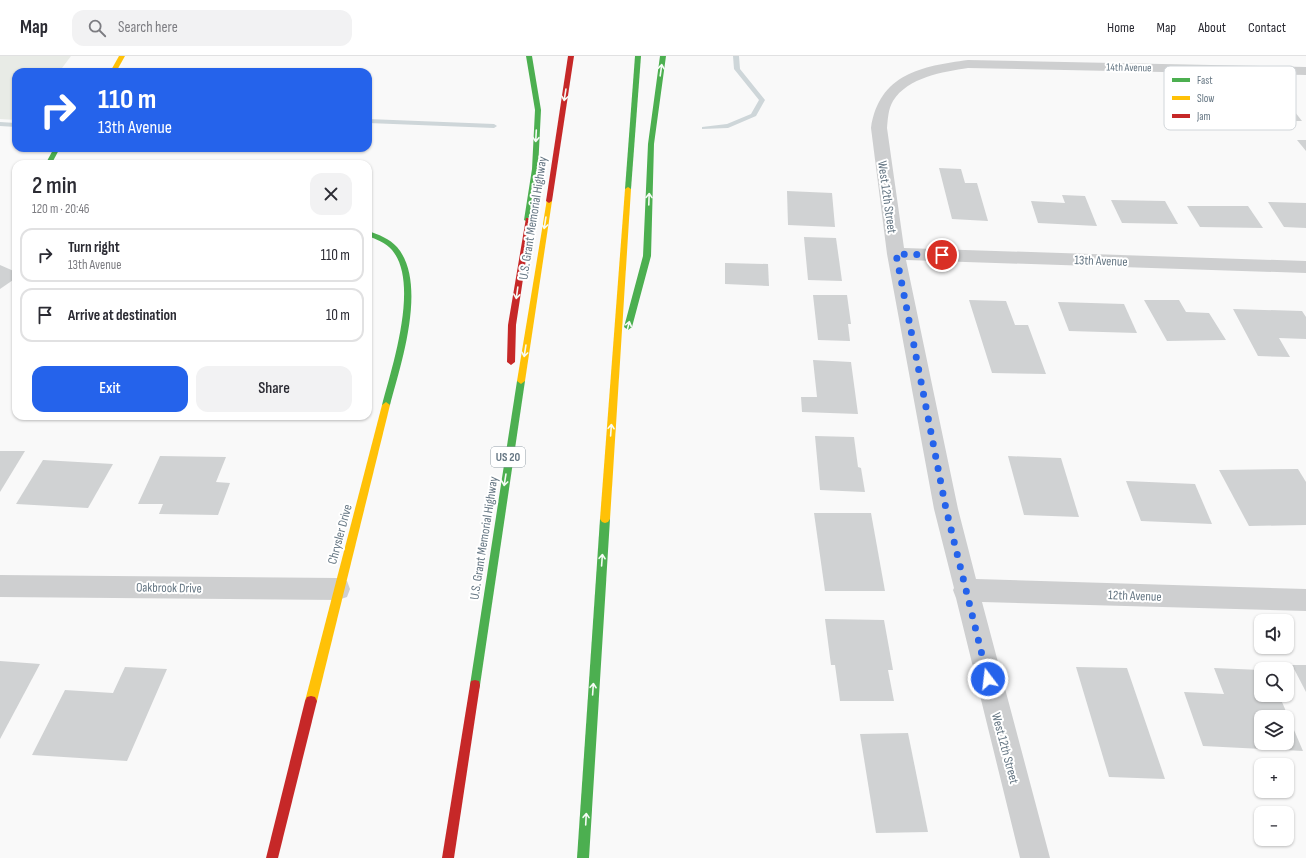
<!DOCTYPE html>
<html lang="en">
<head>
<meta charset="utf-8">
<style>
  :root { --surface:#fff; --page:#f2f2f3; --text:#2b2b33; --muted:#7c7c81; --line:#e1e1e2; --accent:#2563eb }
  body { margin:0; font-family:"Sofia Sans Condensed",sans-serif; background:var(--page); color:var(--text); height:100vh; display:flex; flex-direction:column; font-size:15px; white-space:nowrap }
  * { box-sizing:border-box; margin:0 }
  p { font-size:13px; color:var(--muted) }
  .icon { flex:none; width:22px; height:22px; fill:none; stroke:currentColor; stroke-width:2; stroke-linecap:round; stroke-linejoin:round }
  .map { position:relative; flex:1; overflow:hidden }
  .side { position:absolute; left:12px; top:104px; width:360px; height:260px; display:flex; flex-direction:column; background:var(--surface); border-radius:12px; box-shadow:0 1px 3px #0004 }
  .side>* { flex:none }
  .banner { position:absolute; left:12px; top:12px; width:360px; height:84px; border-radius:12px; box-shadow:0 1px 3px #0004; background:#2563eb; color:#fff; overflow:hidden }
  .buttons { position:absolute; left:1254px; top:558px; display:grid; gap:8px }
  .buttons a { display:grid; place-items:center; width:40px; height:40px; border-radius:8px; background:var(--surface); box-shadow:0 1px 3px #0004; font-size:20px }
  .pin { position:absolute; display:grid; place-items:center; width:34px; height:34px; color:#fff; margin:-17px; border:2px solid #fff; border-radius:50%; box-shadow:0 1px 4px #0007 }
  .me { position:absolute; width:44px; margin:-22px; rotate:345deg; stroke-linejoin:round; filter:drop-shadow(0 0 3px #0008) }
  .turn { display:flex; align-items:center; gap:14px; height:84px; padding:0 20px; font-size:18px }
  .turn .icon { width:52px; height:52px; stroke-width:2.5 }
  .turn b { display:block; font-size:28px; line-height:34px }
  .round { display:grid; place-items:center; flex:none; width:42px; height:42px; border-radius:12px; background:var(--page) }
  .summary { display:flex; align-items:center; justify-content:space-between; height:68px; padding:0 20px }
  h1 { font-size:24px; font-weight:600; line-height:30px }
  .button { display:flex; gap:8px; margin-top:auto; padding:8px 20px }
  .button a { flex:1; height:46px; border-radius:12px; background:var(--accent); color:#fff; font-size:16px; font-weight:600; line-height:46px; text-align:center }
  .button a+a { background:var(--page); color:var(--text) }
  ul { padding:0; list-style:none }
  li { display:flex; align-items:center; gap:12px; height:54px; margin:0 8px 6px; padding:0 12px; border:2px solid var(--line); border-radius:12px }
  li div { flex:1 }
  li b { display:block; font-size:15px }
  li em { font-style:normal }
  header { display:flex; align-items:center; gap:24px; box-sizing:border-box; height:56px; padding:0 20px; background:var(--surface); border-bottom:1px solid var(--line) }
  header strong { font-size:19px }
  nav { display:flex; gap:22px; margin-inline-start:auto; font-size:14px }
  .search { width:280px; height:36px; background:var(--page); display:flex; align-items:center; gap:10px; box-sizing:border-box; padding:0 14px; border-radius:12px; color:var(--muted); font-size:15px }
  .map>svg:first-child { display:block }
  .green { fill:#e8ebe6 }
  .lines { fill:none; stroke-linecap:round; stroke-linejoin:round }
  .stream { fill:#ced6d9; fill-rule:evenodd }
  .building { fill:#d0d2d3; fill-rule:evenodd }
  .street { fill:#cecfd0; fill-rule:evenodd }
  .fast { fill:#4caf50; fill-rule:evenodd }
  .slow { fill:#ffc107; fill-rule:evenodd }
  .jam { fill:#c62828; fill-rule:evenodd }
  .oneway { stroke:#f6fbf6 }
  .route { stroke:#2563eb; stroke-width:7; stroke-dasharray:0 12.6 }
  .labels { text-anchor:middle; stroke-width:4; stroke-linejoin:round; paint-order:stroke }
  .far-street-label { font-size:11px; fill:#657683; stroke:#fff }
  .shield { fill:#fff; stroke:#939fa8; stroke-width:1 }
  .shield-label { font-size:12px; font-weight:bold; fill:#657683 }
  .street-label { font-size:13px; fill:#657683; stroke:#fff }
  .key { fill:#fff; stroke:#d1d6da; stroke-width:1 }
  .key-label { font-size:11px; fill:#657683 }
</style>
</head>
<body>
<header>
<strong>Map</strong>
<div class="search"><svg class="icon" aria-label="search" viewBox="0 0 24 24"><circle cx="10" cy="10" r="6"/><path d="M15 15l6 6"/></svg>Search here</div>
<nav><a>Home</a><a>Map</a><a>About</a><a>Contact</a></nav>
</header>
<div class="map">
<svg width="1306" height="802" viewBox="0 0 1306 802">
  <rect width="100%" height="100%" fill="#f9f9f9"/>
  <path class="green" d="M0,0H71L59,16H16V64L0,63Z"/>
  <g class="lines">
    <g class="stream">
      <path d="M733,0H739L740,13L765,44L756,60L728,72L702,73V71L727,68L751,58L759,44L734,13Z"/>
      <path d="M368,63L494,68L497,70L494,72L368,67Z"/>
      <path d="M0,66L16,67V71L0,70Z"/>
    </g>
  </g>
  <g class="building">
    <path d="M1235,46L1264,47L1267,50L1291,51L1302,65H1277L1283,72H1253Z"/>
    <path d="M1297,84H1306V95Z"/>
    <path d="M939,112L961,113L965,127H977L988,165L952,163Z"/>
    <path d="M787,135L832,137L835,171L788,169Z"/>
    <path d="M1062,139L1085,140L1097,170L1038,167L1031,145L1065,147Z"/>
    <path d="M1111,144L1165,145L1178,168L1122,167Z"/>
    <path d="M1268,146L1306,147V172L1284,171Z"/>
    <path d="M1187,150H1248L1263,172L1200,171Z"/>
    <path d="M804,181L836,182L842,225L808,224Z"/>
    <path d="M725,207L768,208L769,230L725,228Z"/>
    <path d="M0,209L16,216V222L0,233Z"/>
    <path d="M813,239H847L851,268H848L850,285L818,284Z"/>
    <path d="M969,244L1006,245L1015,269H1028L1046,318L992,317Z"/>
    <path d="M1144,244H1179L1186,256L1209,257L1226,284L1167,285Z"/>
    <path d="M1058,246L1124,248L1137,277L1069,275Z"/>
    <path d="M1233,253L1302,255L1306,261V283L1279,282L1290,301L1258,300Z"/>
    <path d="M813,304L851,306L858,358L802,356L801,341H817Z"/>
    <path d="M815,380L854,381L858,411L861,412L865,436L820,434Z"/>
    <path d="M0,395H25L0,436Z"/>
    <path d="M160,400L226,401L216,426L230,427L218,459L159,458L163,448H138Z"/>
    <path d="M1008,400L1061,402L1079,461L1024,459Z"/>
    <path d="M43,404L113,408L88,452L16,448Z"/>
    <path d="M1298,413L1306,426V469L1249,470L1219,414Z"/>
    <path d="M1126,425L1195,428L1212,468L1141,465Z"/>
    <path d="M814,457H871L885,535H825Z"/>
    <path d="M825,563L884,564L893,614H888L894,645H840L835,609H831Z"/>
    <path d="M0,605L40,608L0,683Z"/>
    <path d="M1292,609H1306V636Z"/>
    <path d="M125,611L167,613L127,705L32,699L65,634L113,637Z"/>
    <path d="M1076,611L1127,612L1165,723L1109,721Z"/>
    <path d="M1214,612L1261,614V639H1279L1303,695L1203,690L1184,636L1224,638ZM1261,661H1287V687H1261Z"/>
    <path d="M908,677L928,776L876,777L860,678Z"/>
  </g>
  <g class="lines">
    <g class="street">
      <path d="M968,4L1306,11V19L968,12C943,16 908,21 893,45C888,54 888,62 887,72L904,192L1306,205V217L906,204L958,453L976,523L1306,533V555L982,546L1050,802H1020L956,542L953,534L954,532L934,453L887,198L871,72C879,18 922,10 968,4Z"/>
      <path d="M0,519L338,522L347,525L350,533L347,541L338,544L0,541Z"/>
    </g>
    <g class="fast">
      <path d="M526,0H532L541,54L538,113L532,164L528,166L524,164L532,113L535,54Z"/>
      <path d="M635,0H641L631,133L628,135L625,133Z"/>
      <path d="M660,0H666L654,88L651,200L632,271L628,274L624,271L643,200L648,88Z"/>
      <path d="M54,92H60L53,105L54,108H48L47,105Z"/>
      <path d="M368,175C378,178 390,183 397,191C428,227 401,308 390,349L386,352L382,349C392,311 420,227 392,194C386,187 376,183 368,180Z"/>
      <path d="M521,322L525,325L480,629L479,633L475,634L471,633L470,629L517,325Z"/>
      <path d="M605,459L608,460L610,463L589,802H577L600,463L602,460Z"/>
    </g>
    <g class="slow">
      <path d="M119,0H125L116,16H110Z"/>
      <path d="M628,131L631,133L610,463L608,466L605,467L602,466L600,463L625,133Z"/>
      <path d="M547,143H549L552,145L525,325L521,328L517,325Z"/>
      <path d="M386,346L390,349L317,645L315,649L311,650L307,649L305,645L382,349Z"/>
    </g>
    <g class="jam">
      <path d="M568,0H574L552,145L549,147L546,145Z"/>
      <path d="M526,162H528L532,164L516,269L515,306L511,309L507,306L508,269Z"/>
      <path d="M475,624L479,625L480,629L454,802H442L470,629L471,625Z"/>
      <path d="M311,640L315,641L317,645L278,802H266L305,645L307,641Z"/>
    </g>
  </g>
  <defs><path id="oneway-shaft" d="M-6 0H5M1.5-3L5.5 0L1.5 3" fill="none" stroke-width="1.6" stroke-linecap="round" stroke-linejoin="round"/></defs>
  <g class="oneway">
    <use href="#oneway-shaft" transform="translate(661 14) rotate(-82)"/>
    <use href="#oneway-shaft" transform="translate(565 39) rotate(99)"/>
    <use href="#oneway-shaft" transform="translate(536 80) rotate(93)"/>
    <use href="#oneway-shaft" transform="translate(649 143) rotate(-88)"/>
    <use href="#oneway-shaft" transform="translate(545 167) rotate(99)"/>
    <use href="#oneway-shaft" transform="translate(517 237) rotate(98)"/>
    <use href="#oneway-shaft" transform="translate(628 271) rotate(-75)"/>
    <use href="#oneway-shaft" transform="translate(525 295) rotate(99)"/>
    <use href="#oneway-shaft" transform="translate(611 374) rotate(-86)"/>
    <use href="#oneway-shaft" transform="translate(505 424) rotate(99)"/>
    <use href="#oneway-shaft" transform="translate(602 504) rotate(-86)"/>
    <use href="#oneway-shaft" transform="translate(593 633) rotate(-86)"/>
    <use href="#oneway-shaft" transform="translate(586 763) rotate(-87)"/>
  </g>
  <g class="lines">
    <path class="route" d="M942,199L896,198L946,453L988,623"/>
  </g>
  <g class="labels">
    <g class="far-street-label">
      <text transform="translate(1129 11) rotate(1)" y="4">14th Avenue</text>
    </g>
    <rect class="shield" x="491" y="391" width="34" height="20" rx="3"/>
    <g class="shield-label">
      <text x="508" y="405">US 20</text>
    </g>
    <g class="street-label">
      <text transform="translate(888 141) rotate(82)" y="5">West 12th Street</text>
      <text transform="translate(532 162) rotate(-81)" y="5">U.S. Grant Memorial Highway</text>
      <text transform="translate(1101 204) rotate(2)" y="5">13th Avenue</text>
      <text transform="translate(339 478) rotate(-75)" y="5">Chrysler Drive</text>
      <text transform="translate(483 482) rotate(-81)" y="5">U.S. Grant Memorial Highway</text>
      <text transform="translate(169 531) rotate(1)" y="5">Oakbrook Drive</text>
      <text transform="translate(1135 539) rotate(2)" y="5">12th Avenue</text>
      <text transform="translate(1006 692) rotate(75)" y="5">West 12th Street</text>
    </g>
  </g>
  <rect x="1164" y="10" width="132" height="64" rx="6" class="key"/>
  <rect x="1172" y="22" width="18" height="4" fill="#4caf50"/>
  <rect x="1172" y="40" width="18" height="4" fill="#ffc107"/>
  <rect x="1172" y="58" width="18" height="4" fill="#c62828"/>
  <g class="key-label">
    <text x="1197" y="28">Fast</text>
    <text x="1197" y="46">Slow</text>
    <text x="1197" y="64">Jam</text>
  </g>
</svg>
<div class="buttons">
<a><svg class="icon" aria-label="sound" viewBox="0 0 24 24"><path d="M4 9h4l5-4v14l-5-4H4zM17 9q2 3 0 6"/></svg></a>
<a><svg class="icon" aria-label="search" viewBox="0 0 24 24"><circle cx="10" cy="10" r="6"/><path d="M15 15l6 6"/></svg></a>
<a><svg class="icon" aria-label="layers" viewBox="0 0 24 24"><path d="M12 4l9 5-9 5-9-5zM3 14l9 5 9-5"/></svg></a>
<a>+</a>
<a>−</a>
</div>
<div class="pin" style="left:942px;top:199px;background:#d93025"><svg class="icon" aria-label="arrive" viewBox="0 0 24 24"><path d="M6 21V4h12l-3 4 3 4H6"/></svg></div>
<svg class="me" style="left:988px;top:623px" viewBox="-20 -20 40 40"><circle r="17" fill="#2563eb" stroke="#fff" stroke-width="3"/><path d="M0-11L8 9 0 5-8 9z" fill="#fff"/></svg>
<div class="banner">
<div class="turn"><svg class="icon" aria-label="right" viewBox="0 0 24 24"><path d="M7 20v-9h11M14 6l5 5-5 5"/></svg><div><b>110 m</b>13th Avenue</div></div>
</div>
<section class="side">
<div class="summary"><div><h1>2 min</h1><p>120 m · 20:46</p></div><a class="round"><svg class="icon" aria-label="close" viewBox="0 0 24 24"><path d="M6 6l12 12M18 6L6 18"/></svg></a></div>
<ul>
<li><svg class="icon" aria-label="right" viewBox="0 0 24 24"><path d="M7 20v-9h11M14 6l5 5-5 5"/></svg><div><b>Turn right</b><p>13th Avenue</p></div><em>110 m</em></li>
<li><svg class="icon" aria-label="arrive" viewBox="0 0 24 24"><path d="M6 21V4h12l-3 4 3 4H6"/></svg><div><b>Arrive at destination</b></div><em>10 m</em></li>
</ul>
<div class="button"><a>Exit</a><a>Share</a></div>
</section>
</div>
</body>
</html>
